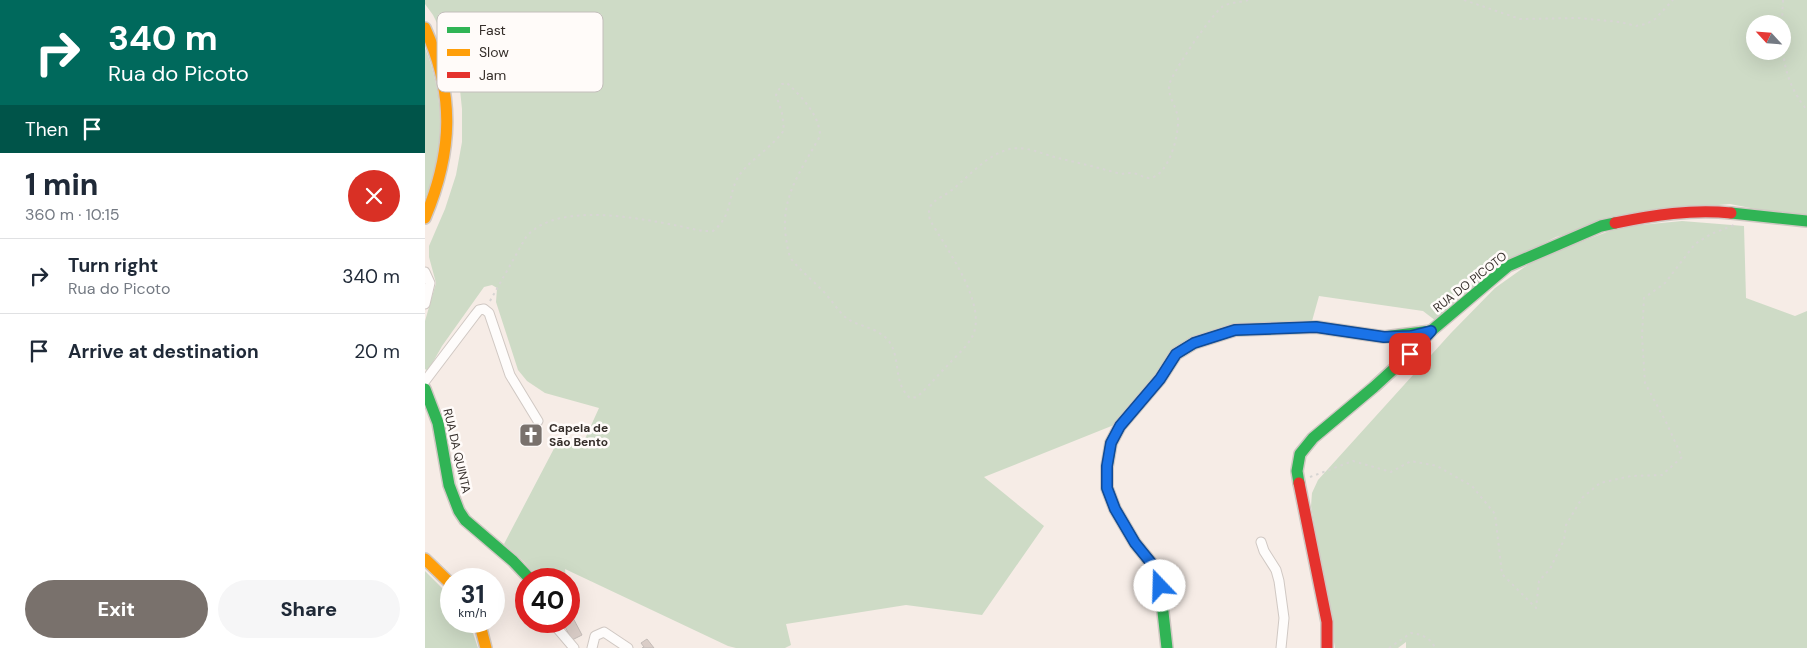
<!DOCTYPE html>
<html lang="en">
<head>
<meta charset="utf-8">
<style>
  :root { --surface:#fff; --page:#f6f6f7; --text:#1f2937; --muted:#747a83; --line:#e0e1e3; --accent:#79716c }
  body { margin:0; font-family:"DM Sans",sans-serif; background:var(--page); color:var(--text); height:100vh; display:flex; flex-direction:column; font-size:19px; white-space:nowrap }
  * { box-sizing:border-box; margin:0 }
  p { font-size:16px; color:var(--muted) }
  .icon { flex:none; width:28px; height:28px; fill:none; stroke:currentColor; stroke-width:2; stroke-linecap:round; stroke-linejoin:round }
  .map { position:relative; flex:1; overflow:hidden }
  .drawer { display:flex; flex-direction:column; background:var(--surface); width:425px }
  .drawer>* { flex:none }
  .top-card { background:#00695c; color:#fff; overflow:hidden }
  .needle { width:32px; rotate:296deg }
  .controls { position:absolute; left:1321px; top:15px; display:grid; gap:10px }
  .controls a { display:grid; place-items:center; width:45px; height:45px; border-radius:50%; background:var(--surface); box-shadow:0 5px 20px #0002; font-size:25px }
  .speed { position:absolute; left:15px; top:568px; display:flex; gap:10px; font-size:25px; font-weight:700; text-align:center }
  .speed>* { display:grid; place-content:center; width:65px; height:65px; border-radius:50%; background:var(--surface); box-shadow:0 5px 20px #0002; line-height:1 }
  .speed small { font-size:12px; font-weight:400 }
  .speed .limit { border:8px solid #d22; background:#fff; color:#111 }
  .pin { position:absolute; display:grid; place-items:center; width:42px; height:42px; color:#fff; margin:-21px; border-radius:10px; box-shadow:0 2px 8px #0006 }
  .me { position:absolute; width:55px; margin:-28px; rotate:339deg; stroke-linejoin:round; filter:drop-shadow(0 0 4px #0008) }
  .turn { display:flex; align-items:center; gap:18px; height:105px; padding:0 25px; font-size:22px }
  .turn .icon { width:65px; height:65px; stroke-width:2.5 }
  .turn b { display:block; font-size:35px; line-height:42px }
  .then { display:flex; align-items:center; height:48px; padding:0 25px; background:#0003; gap:10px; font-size:19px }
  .round { display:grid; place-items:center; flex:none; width:52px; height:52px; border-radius:26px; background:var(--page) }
  .head { display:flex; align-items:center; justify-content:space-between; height:85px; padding:0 25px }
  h1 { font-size:30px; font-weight:800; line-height:38px }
  .primary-button { display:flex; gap:10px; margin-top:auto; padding:10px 25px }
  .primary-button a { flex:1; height:58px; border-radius:30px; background:var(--accent); color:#fff; font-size:20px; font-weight:800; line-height:58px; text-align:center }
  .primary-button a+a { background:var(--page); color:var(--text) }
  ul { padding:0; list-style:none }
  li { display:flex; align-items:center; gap:15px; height:75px; padding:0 25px; border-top:1px solid var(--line) }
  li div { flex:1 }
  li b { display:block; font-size:19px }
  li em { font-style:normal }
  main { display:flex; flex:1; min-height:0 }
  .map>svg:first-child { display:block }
  .green { fill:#cedbc6; fill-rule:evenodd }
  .building { fill:#dacdc7; stroke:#c4bcb8 }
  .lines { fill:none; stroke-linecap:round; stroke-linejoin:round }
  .street-casing { stroke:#d0c8c3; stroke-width:11 }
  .fast-casing { stroke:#d0c8c3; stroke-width:14 }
  .slow-casing { stroke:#d0c8c3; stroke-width:14 }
  .jam-casing { stroke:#d0c8c3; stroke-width:14 }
  .path { stroke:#d7d5d3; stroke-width:2; stroke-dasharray:2.5 4; stroke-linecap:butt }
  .street { stroke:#fefcfb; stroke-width:9 }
  .fast { stroke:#30b455; stroke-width:11 }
  .slow { stroke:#ff9f0a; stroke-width:11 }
  .jam { stroke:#e5322d; stroke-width:11 }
  .route-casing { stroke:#114b97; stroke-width:12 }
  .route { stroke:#1a73e8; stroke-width:9 }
  .labels { text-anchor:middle; stroke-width:5; stroke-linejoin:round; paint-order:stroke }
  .street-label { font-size:12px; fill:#362f2b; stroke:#fffbf9 }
  .poi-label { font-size:12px; font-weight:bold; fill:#362f2b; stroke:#fffbf9; text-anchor:start }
  .key { fill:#fffbf9; stroke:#c3bebb; stroke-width:1 }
  .key-label { font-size:14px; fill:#362f2b }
</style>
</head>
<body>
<main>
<section class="drawer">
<div class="top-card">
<div class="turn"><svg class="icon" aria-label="right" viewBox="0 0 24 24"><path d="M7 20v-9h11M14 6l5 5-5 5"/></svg><div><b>340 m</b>Rua do Picoto</div></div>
<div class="then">Then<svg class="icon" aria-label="arrive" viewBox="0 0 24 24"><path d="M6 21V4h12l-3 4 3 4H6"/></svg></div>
</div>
<div class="head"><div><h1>1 min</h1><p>360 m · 10:15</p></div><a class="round" style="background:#d93025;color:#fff"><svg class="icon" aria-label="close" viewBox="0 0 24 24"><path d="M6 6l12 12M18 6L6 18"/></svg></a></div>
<ul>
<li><svg class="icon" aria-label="right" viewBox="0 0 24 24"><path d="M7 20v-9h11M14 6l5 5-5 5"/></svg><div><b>Turn right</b><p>Rua do Picoto</p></div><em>340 m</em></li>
<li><svg class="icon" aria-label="arrive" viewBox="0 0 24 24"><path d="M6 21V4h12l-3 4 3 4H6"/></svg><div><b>Arrive at destination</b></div><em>20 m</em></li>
</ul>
<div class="primary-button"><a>Exit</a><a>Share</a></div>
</section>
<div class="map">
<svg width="1382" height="648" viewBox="0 0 1382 648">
  <rect width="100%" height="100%" fill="#f6ece6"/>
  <g class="green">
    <path d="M0,0H1382V219L1305,204L1258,208L1200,217L1131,237L1072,267L1011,321L998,311L894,296L887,321L761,345L689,425L559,477L619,526L557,615L481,605L361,624L366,645L360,648H311L303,646L140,569L141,579H113L99,562L79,544L134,439L159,441L174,408L120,393L102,381L93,370L71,302L72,288L67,285L59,287L17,346L3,371L0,369V321L11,283L4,257V246L20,209L31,175L37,142V109L34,80L23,45L8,15L0,4ZM1330,24H1358V51H1330Z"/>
    <path d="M0,48C20,96 20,151 0,199Z"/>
    <path d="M1257,221L1319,226L1321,298L1370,316L1382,311V648H981V642L973,648H910L886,506L887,493L893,480L1026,333L1070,288L1104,264L1145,246L1195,227Z"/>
    <path d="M0,571L26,597V621H44L53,648H0Z"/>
  </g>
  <g class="building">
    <path d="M104,429L111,432L107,441L101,438Z"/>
    <path d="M147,616L157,635L147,640L138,623L144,621V618Z"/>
    <path d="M222,639L229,648H217L219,647L216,643Z"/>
  </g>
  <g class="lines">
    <g class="street-casing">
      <g id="street">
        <path d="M0,272L5,283L0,304"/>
        <path d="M0,381L50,315L54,310L59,309L64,313L85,375L113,421"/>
        <path d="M836,542L839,551L851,570L854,581L859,618L856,648"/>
        <path d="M129,621L132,628L149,648"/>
        <path d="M167,648L170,636L179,632L203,648"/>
      </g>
    </g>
    <g class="fast-casing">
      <g id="fast">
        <path d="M1306,213L1382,221"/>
        <path d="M0,389L13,423L24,485L34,511L40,520L88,561L105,579"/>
        <path d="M874,483L872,471L875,454L888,438L949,387L985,354L1006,331L1083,266L1176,226L1190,223"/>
        <path d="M742,648L735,585L727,564L710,543L690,509L682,488V467L686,443L695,426L735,379L751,354L769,343L810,330L891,327L959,337L1006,331"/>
      </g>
    </g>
    <g class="slow-casing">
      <g id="slow">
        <path d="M0,28C30,94 28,151 0,218"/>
        <path d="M0,559L26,584"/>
        <path d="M54,621L61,648"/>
      </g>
    </g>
    <g class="jam-casing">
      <g id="jam">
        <path d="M1190,223C1229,215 1267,209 1306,213"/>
        <path d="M874,483L902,622V648"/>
      </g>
    </g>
    <g class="path">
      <path d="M1039,0L1095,19L1153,18L1195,22L1211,26L1221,24L1230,19L1248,0"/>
      <path d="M1358,0C1356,41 1354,76 1382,110"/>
      <path d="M65,301L101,237C135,197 232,222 278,231H288C308,215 302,199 312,179C320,163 347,148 359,130L357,113L351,95L357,84L362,83C377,97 395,116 395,136C376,171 355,197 361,238C362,245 363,254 367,260C376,271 387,280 397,290C405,298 411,308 419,316C431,327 448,325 462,339C477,355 467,383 485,398L492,397C503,387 512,376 522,366C530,357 541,348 547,337C564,305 520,247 505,220C500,201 514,200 527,190C544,176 560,157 581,150C599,144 616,154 633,158C654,163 675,168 696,174C700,173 704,173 708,173C714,174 720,179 726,178C744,174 754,135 753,119C752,107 743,97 744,86C745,75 787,14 797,7C804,2 815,3 823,0"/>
      <path d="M885,477L928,461L966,472L986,461L1012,466L1047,486L1070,514L1077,574L1111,608L1114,581L1125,569L1139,540L1141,525L1157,498L1175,483L1206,476L1237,475L1257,457L1241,422L1220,383L1217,336L1219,298L1240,283L1270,244L1286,234L1309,225"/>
      <path d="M964,648L986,633C996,634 1006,638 1010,648"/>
    </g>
    <use href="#street" class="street"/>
    <use href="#fast" class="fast"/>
    <use href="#slow" class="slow"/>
    <use href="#jam" class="jam"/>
  </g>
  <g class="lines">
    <g class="route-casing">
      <path id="route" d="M735,586L727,564L710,543L690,509L682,488V466L686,443L695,426L735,379L751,354L769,343L810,330L891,327L959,337L986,336L1006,331L985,354"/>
    </g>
    <use href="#route" class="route"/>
  </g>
  <defs>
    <g id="church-square" transform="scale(1.25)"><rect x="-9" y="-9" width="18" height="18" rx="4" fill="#79716c" stroke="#fffbf9"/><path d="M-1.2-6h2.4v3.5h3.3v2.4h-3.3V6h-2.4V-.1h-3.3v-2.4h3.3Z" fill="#fff"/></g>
  </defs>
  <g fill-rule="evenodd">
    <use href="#church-square" x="106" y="435"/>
  </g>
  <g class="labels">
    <g class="street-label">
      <text transform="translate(1045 282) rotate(-38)" y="4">RUA DO PICOTO</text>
      <text transform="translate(32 451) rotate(77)" y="4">RUA DA QUINTA</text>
    </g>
    <g class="poi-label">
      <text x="124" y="432">Capela de<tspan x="124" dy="14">São Bento</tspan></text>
    </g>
  </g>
  <rect x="12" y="12" width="166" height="80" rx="8" class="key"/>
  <rect x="22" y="27" width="23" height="6" fill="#30b455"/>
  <rect x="22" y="49" width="23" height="7" fill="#ff9f0a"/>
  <rect x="22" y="72" width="23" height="6" fill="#e5322d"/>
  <g class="key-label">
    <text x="54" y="35">Fast</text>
    <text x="54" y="57">Slow</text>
    <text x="54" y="80">Jam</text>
  </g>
</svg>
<div class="controls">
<a><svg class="needle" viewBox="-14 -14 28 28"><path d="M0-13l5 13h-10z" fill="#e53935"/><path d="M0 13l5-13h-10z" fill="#747a83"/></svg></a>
</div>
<div class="speed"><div>31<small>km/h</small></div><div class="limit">40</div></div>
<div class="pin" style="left:985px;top:354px;background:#d93025"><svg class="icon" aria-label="arrive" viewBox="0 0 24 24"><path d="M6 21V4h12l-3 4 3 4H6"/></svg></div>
<svg class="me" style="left:735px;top:586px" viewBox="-20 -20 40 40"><circle r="19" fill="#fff"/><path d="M0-13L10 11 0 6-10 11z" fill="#1a73e8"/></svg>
</div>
</main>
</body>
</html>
